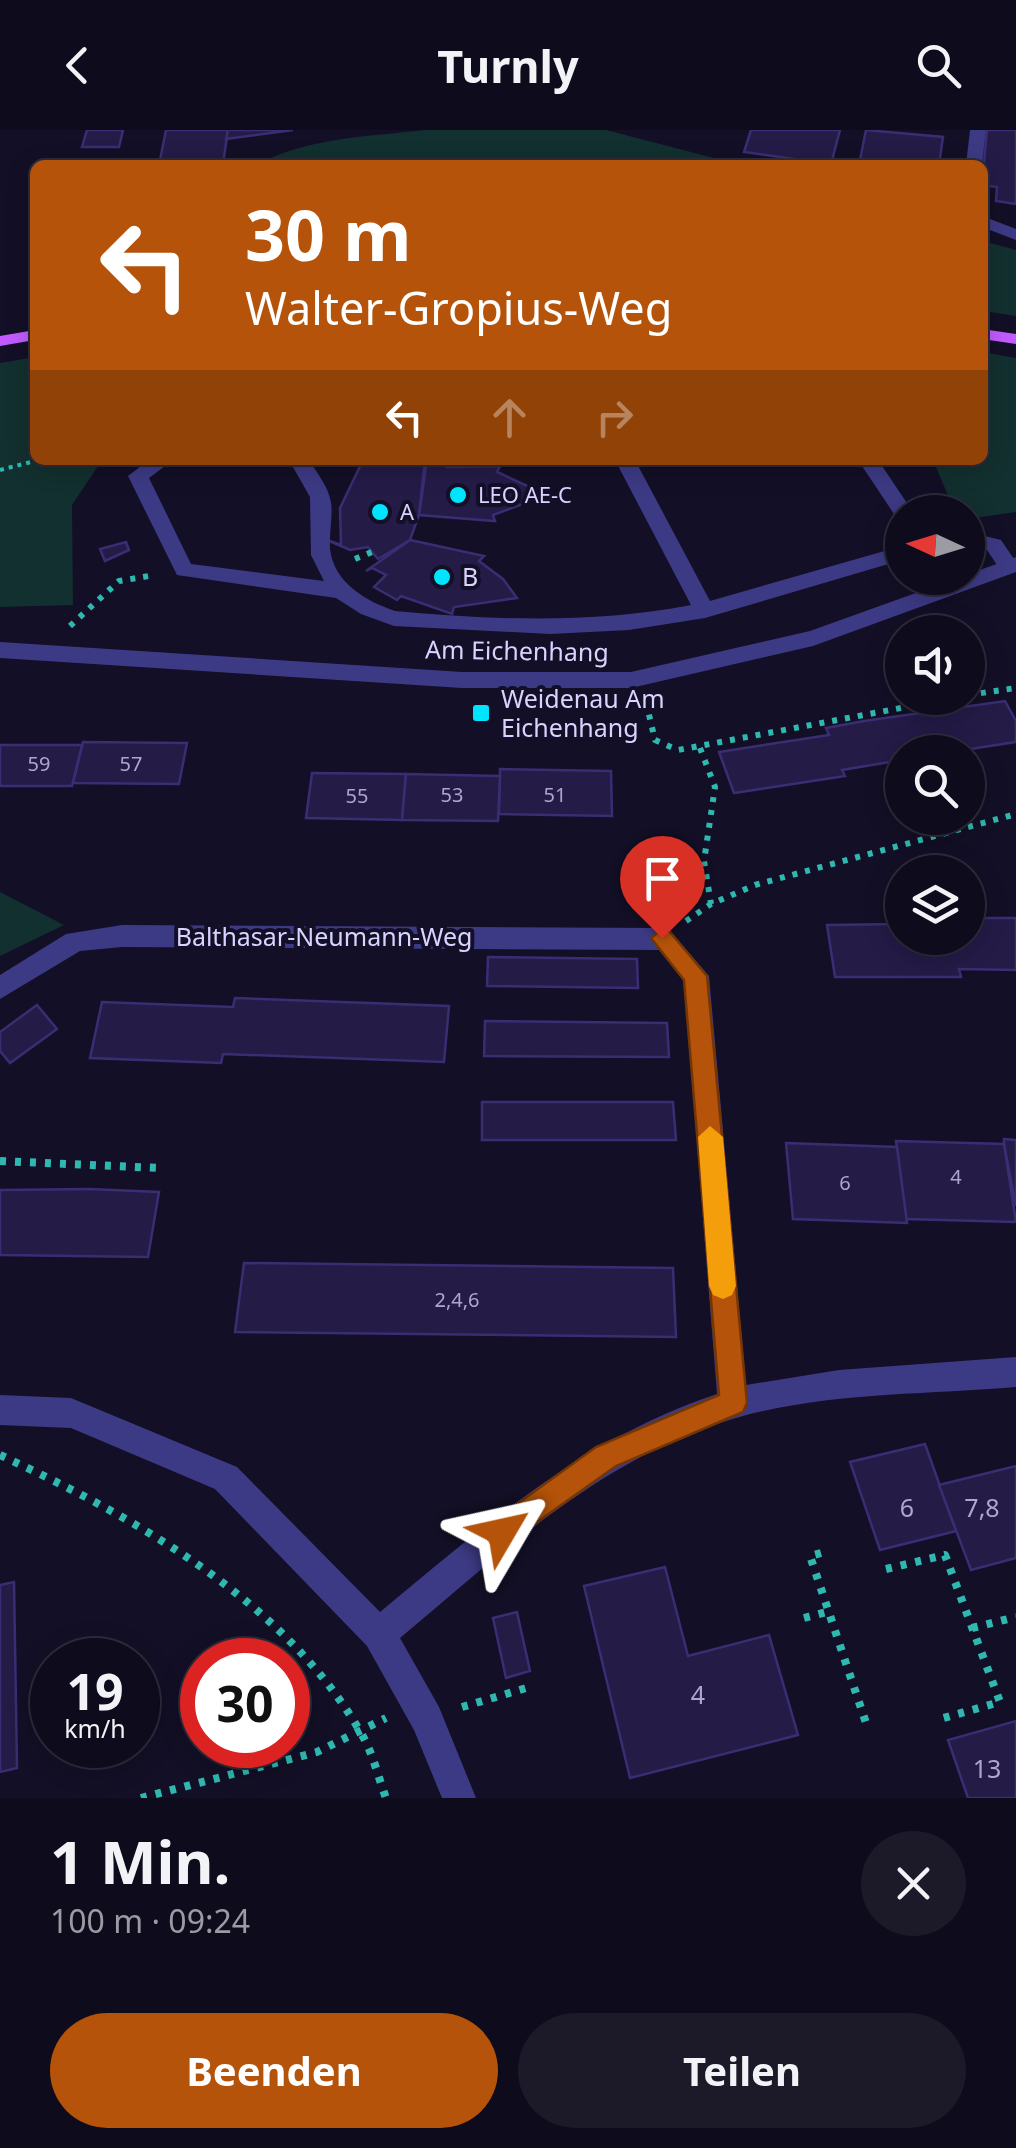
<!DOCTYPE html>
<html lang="de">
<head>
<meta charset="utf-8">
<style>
  :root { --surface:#0e0b1c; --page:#1c1929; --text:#f1f3f6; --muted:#9b9ba3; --line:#2e2b3b; --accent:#b45309 }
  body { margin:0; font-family:"Noto Sans",sans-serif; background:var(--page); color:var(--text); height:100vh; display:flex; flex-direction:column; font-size:38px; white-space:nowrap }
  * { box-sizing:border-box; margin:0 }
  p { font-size:32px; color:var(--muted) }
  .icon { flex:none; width:55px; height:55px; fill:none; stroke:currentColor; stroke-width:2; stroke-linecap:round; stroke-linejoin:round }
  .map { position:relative; height:1668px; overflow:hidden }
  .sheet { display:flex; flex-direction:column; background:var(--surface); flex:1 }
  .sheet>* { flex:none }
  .hud { position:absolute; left:30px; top:30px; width:958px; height:305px; border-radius:15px; box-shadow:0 5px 25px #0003,0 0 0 2px var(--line); background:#b45309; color:#fff; overflow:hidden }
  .needle { width:65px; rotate:274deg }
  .tools { position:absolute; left:885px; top:365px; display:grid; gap:20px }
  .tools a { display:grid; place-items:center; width:100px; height:100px; border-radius:50%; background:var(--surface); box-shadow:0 5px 25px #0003,0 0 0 2px var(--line); font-size:50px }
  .speed { position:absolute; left:30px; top:1508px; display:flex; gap:20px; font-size:50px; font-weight:700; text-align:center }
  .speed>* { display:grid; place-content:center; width:130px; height:130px; border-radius:50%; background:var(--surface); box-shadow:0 5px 25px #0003,0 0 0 2px var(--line); line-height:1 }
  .speed small { font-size:25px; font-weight:400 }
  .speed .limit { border:15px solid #d22; background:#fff; color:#111 }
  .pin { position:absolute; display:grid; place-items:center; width:85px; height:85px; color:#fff; margin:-102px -42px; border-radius:50% 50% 50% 0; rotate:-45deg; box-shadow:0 0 10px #0007 }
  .pin .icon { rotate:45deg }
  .me { position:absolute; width:110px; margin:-55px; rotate:54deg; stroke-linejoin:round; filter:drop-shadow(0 0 8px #0008) }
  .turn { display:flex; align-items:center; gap:35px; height:210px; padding:0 50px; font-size:45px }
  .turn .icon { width:130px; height:130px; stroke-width:2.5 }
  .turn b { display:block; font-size:70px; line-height:85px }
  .lanes { display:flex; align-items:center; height:95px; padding:0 50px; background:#0003; justify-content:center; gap:50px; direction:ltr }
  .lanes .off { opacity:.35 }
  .round { display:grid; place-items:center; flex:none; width:105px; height:105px; border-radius:52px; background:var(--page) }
  .head { display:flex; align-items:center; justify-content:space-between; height:170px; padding:0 50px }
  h1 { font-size:60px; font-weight:700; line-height:75px }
  .primary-button { display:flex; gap:20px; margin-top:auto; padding:20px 50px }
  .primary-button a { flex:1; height:115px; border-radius:60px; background:var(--accent); color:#fff; font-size:40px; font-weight:700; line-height:115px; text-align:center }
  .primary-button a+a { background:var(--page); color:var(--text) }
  header { display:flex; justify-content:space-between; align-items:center; height:130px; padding:0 50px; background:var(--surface); font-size:45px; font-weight:700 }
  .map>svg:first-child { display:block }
  .green { fill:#12302f }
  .building { fill:#241b47; stroke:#3b2d73; stroke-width:2.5 }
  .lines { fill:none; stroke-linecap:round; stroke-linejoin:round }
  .path-far2 { stroke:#2fb8b0; stroke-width:4; stroke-dasharray:4 5; stroke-linecap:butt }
  .path-far1 { stroke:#2fb8b0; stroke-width:6; stroke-dasharray:5 8; stroke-linecap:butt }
  .path { stroke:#2fb8b0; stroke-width:8; stroke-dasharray:6 9; stroke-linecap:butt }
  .lane { fill:#3d3a85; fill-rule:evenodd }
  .street { fill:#3d3a85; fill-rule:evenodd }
  .primary { fill:#c25bff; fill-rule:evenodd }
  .route { fill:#b45309; stroke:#753606; stroke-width:2.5 }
  .slow { fill:#f59e0b }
  .poi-dot { fill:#00e5ff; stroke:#130f26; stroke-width:4 }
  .labels { text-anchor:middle; stroke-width:8; stroke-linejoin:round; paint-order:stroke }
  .number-label { font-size:20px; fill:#aca6d1 }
  .far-poi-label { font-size:22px; fill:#d9d4ff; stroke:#130f26; text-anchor:start }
  .poi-label { font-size:25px; fill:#d9d4ff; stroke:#130f26; text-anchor:start }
  .street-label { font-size:25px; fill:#d9d4ff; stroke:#130f26 }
  .near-number-label { font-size:25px; fill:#aca6d1 }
</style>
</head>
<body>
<header><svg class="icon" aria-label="back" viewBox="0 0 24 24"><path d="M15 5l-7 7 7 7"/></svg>Turnly<svg class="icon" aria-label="search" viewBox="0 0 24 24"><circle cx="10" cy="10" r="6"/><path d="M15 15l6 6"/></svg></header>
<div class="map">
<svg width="1016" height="1668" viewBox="0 0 1016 1668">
  <rect width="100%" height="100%" fill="#130f26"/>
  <g class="green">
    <path d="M424,0H606L741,35H257C307,7 368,7 424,0Z"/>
    <path d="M983,111L1016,120V186L983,181Z"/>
    <path d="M983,222L1016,228V382L968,389V382H955L933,330H982Z"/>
    <path d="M35,227V330H102L72,375L73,475L0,477V233Z"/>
    <path d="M0,762L64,795L0,826Z"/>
  </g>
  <g class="building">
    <path d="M87,0H123L119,17H82Z"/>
    <path d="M166,0H228L223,34L159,35Z"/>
    <path d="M228,0H293L226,9Z"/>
    <path d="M751,0H840L831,34L744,22Z"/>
    <path d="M866,0L943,7L939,35H859Z"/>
    <path d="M987,0H1016V74L996,71L997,57L982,55Z"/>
    <path d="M363,330H425L419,385L410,410L378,429L368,417L350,420L327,410L341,415L340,378Z"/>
    <path d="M447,333V337L500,336L497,342L547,365L493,385L495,391L419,385L426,336Z"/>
    <path d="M410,410L484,426L479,431L503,449L517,468L454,477L452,484L401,466L397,470L374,457L386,445L372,438L366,441Z"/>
    <path d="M126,412L129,420L105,431L100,419Z"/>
    <path d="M1005,571L1016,591V612L951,622H902V630L842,640L845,646L734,663L719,622L829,605L826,598L864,591Z"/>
    <path d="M83,612L187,613L179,654L73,653Z"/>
    <path d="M0,615H82L72,656H0Z"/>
    <path d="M500,639L611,641L612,686L499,684Z"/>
    <path d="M312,643L406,644L402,690L306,688Z"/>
    <path d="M406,644L500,646L498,691L402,690Z"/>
    <path d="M968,788H1016V840L959,839L961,847H835L827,795L898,794L902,795V808H968Z"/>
    <path d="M488,827L637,829L638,858L487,856Z"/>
    <path d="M235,868L449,876L444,932L223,924L221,933L90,928L102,872L233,877Z"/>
    <path d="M37,875L57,899L10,933L0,921V902Z"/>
    <path d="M485,891L667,893L669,927L484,926Z"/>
    <path d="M482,972H673L676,1010H482Z"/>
    <path d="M1004,1009L1016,1010V1076L1004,1014Z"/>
    <path d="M896,1011L1004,1014L1016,1092L906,1089Z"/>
    <path d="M786,1013L897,1017L907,1093L793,1089Z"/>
    <path d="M90,1059L159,1062L148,1127L0,1125V1060Z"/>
    <path d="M244,1133L673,1138L676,1207L235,1202Z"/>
    <path d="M925,1314L956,1401L880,1420L850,1332Z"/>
    <path d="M1016,1336V1428L971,1440L939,1355Z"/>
    <path d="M665,1437L688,1526L769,1505L798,1605L630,1648L584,1456Z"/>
    <path d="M14,1452L17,1638L0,1642V1455Z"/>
    <path d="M517,1482L530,1541L506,1548L493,1488Z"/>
    <path d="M1016,1591V1668H968L948,1610Z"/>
  </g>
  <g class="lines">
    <path class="path-far2" d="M0,340L39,330"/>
    <g class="path-far1">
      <path d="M355,429L372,422"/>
      <path d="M70,496L119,451L155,445"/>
      <path d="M968,565L1016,558"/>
      <path d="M646,572L655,610L678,620L954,568"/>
      <path d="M700,618L715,657L704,731L711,774"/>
      <path d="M686,791L711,774L755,755L1016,684"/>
    </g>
    <g class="path">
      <path d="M0,1031L160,1038"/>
      <path d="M0,1325C134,1387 285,1471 361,1603C373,1623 378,1647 386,1668"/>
      <path d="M821,1423L810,1426L867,1596"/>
      <path d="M886,1439L945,1425L1000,1572L940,1589"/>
      <path d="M804,1488L827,1482"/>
      <path d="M972,1498L1016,1487"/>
      <path d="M462,1577L533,1556"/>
      <path d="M141,1668L317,1622L386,1588"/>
    </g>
    <g class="lane">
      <path d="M970,0H986L982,35H966Z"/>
      <path d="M982,86L1016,99V110L982,97Z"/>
      <path d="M149,330H173L149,348L191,434L324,451L311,425L310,367L289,330H309C317,343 328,356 331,372C333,387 329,403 330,419C334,453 366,471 395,481C494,490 593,494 691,475L615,330H635L710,471L902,416V430L705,488L629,500L550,504L394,496L361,484L336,468L177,445L128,346Z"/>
      <path d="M858,330H878L913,382H902V389L896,387Z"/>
      <path d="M968,402L1001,410L1016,432L1015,441H1001L987,420L968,416Z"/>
      <path d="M122,795L662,798L671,802L674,809L671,816L662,820L122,817L80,821L0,869V845L66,804Z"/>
    </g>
    <g class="street">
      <path d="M1016,427V442L813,516L631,558H462L0,528V512L462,542H631L810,501Z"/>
      <path d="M662,798L671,802L709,846L746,1255L839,1240L1016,1227V1257C923,1265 826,1262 736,1288C605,1325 501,1423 400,1508L439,1577L476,1668H442L414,1600L367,1516L215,1359L71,1298L0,1295V1265L71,1268L237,1337L380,1482C484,1395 587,1307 717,1264L684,850L650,809L653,802Z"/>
    </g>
    <g class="primary">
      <path d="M982,199L1016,204V214L982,209Z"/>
      <path d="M35,200V210L0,216V206Z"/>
    </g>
  </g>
  <path class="route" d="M662,799L670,802L707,846L747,1273L743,1282L616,1336L502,1417L492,1413L488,1402L492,1392L596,1317L719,1265L684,850L651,808Z"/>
  <path class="slow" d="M710,996L723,1007L736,1156L732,1165L723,1169L713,1165L709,1156L698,1007Z"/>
  <g class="poi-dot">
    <circle cx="458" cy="365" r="10"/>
    <circle cx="380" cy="382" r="10"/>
    <circle cx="442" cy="447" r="10"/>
    <rect x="471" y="573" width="20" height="20" rx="5"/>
  </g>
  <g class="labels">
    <g class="number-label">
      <text x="39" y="641">59</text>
      <text x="131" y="641">57</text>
      <text x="452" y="672">53</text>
      <text x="555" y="672">51</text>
      <text x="357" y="673">55</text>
      <text x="956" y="1054">4</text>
      <text x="845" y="1060">6</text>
      <text x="457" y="1177">2,4,6</text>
    </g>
    <g class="far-poi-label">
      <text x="478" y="373">LEO AE-C</text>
      <text x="400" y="390">A</text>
    </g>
    <g class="poi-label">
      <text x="462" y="456">B</text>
      <text x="501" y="578">Weidenau Am<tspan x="501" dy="29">Eichenhang</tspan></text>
    </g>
    <g class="street-label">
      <text transform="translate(517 521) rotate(1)" y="9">Am Eichenhang</text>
      <text x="324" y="816">Balthasar-Neumann-Weg</text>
    </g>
    <g class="near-number-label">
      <text x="907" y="1387">6</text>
      <text x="982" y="1387">7,8</text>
      <text x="698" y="1574">4</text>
      <text x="987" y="1648">13</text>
    </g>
  </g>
</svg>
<div class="tools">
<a><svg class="needle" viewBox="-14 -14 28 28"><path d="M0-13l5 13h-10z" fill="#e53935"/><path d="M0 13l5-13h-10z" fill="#9b9ba3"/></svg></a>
<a><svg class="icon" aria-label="sound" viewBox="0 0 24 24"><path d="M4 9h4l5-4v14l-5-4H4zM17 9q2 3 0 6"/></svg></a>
<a><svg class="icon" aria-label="search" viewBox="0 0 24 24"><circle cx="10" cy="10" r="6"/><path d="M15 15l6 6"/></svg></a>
<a><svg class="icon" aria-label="layers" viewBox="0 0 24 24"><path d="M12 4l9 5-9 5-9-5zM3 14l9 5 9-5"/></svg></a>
</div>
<div class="speed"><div>19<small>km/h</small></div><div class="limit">30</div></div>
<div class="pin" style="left:662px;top:808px;background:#d93025"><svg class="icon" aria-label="arrive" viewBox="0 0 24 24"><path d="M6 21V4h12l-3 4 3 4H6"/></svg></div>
<svg class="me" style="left:502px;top:1402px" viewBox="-20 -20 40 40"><path d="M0-17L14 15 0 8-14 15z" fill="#b45309" stroke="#fff" stroke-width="4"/></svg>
<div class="hud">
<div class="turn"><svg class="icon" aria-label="left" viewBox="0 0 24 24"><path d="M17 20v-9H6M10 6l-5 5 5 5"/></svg><div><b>30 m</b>Walter-Gropius-Weg</div></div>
<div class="lanes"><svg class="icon" aria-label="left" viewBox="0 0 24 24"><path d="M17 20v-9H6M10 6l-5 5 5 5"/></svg><svg class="icon off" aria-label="ahead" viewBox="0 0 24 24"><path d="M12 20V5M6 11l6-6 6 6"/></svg><svg class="icon off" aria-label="right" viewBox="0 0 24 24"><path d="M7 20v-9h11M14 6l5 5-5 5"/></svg></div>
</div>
</div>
<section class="sheet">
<div class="head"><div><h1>1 Min.</h1><p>100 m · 09:24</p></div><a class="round"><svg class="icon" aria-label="close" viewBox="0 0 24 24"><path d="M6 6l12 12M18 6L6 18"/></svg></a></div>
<div class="primary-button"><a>Beenden</a><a>Teilen</a></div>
</section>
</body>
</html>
